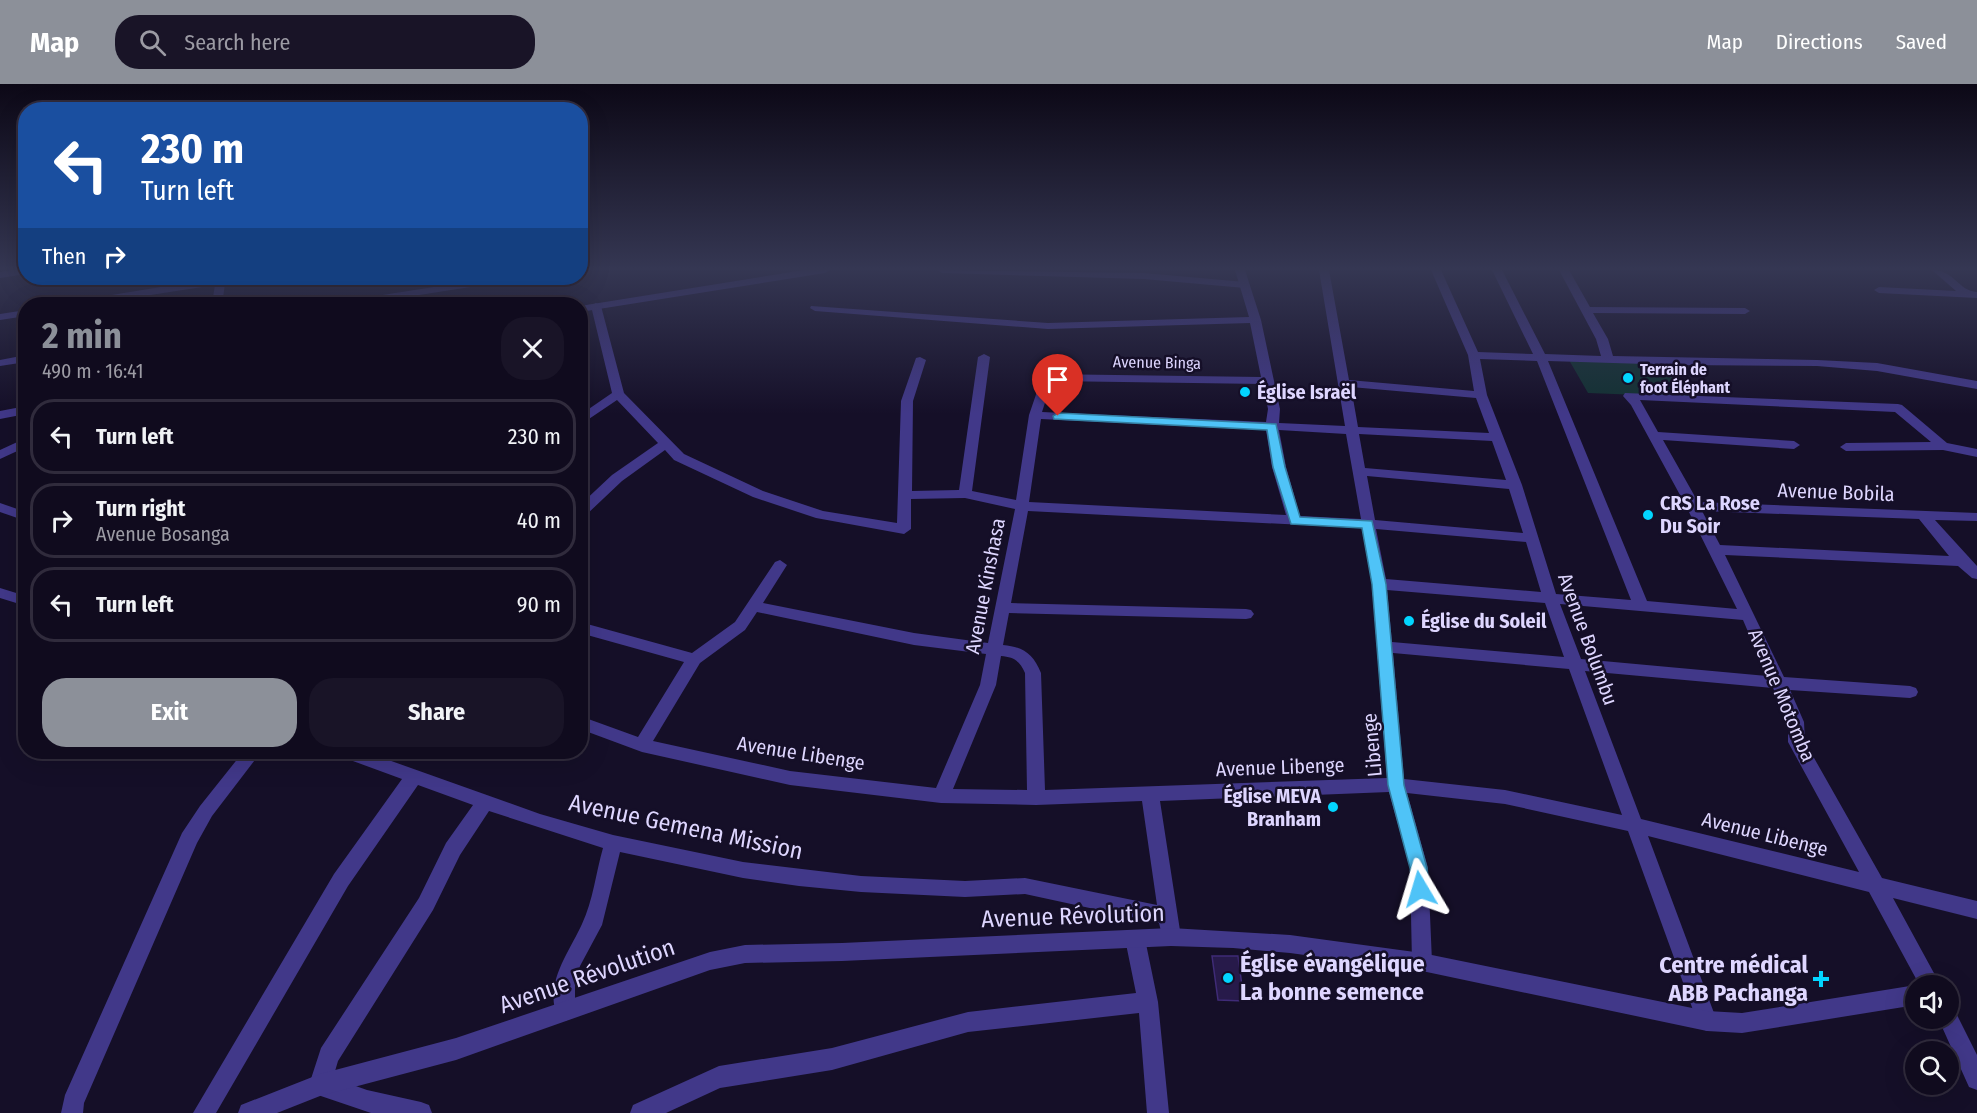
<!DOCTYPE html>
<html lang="en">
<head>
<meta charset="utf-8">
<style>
  :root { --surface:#100b1e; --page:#191427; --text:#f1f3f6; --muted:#9c9ba4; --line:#302b3c; --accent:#8c9099 }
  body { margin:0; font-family:"Fira Sans Condensed",sans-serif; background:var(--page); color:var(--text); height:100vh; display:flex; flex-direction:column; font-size:22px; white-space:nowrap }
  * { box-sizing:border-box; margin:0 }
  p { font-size:20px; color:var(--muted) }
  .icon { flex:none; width:33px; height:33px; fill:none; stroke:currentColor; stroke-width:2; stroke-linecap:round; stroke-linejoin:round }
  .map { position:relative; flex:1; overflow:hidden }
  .panel { position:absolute; left:18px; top:213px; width:570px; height:462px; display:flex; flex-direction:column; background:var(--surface); border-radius:24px; box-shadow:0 6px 24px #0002,0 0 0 2px var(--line) }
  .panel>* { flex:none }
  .banner { position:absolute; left:18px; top:18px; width:570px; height:183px; border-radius:24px; box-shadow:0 6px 24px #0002,0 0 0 2px var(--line); background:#1a4fa0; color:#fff; overflow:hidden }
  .controls { position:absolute; left:1905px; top:891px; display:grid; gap:12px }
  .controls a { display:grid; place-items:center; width:54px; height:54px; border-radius:50%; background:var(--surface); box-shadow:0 6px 24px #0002,0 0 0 2px var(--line); font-size:30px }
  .pin { position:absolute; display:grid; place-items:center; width:51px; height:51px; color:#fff; margin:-62px -26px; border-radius:50% 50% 50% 0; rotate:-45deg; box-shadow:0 0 6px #0007 }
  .pin .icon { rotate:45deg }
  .me { position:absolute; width:66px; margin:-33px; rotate:353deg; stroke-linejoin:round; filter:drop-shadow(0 0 4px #0008) }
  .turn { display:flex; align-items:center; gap:21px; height:126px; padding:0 24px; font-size:27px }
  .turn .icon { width:78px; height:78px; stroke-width:2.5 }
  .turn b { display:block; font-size:42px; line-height:51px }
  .then { display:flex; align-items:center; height:57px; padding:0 24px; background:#0003; gap:12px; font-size:22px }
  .round { display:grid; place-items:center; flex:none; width:63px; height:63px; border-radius:24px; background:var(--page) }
  .overview { display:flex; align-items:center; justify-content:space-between; height:102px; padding:0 24px }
  h1 { font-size:36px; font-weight:700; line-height:45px; color:var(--accent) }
  .button { display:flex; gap:12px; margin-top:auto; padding:12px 24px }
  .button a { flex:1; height:69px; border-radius:24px; background:var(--accent); color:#fff; font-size:24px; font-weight:700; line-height:69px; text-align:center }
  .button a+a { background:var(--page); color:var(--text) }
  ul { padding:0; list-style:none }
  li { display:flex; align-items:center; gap:18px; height:75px; margin:0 12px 9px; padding:0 12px; border:3px solid var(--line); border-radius:24px }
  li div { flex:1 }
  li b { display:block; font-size:22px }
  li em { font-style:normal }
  header { display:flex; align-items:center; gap:36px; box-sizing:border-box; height:84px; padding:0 30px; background:var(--accent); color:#fff }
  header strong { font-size:28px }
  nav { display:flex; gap:33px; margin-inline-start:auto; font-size:21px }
  .search { width:420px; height:54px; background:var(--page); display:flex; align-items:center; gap:15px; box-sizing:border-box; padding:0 21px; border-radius:24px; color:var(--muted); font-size:22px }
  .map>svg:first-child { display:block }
  .green { fill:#123132 }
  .building { fill:#271a4a; stroke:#3f2b77; stroke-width:1.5 }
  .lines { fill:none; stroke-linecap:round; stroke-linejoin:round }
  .minor { fill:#413889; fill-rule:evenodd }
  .tertiary { fill:#413889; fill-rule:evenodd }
  .route { fill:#4fc3f7; stroke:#337fa1; stroke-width:1.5 }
  .poi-dot { fill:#02d5ff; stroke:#150f28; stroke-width:2 }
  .labels { text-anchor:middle; stroke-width:5; stroke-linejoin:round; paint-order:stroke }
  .far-street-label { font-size:16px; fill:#ded6ff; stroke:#150f28 }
  .far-poi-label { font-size:16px; font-weight:bold; fill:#ded6ff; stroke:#150f28; text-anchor:start }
  .poi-label { font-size:20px; font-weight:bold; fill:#ded6ff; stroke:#150f28; text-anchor:start }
  .street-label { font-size:20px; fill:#ded6ff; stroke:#150f28 }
  .near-street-label { font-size:24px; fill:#ded6ff; stroke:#150f28 }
  .near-poi-label { font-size:24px; font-weight:bold; fill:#ded6ff; stroke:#150f28; text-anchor:start }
</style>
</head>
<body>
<header>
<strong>Map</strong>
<div class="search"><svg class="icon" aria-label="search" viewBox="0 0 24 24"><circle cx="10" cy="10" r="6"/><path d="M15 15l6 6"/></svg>Search here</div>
<nav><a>Map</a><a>Directions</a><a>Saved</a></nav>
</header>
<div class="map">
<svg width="1977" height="1029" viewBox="0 0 1977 1029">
  <rect width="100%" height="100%" fill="#150f28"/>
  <path class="green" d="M1569,276L1667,280L1690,313L1588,309Z"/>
  <path class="building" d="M1212,872H1238L1244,917L1218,916Z"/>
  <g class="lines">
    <g class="minor">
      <path d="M11,186H26V190L0,194V188Z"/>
      <path d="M1235,186H1245L1261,236L1280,325L1279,339L1345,342L1319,186H1329L1349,296L1474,307L1468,271L1431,186H1441L1478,268L1533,270L1492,186H1502L1545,270L1601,272L1596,255L1559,186H1569L1590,223L1745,224L1750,227L1745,230L1593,229L1608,255L1613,272L1817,276L1877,279L1977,297V305L1877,287L1817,282L1678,281L1548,277L1647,517L1737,525L1686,422L1631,321L1623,312L1625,309L1898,320L1902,321L1947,359L1977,365V373L1943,366L1846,367L1840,363L1846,359L1931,358L1895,328L1640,316L1658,348L1794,357L1800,361L1794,365L1663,356L1698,418L1977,429V437L1935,436L1977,482V495L1972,494L1958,482L1725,471L1784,593L1910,602L1916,604L1918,608L1916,612L1910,614L1790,606L1804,638L1805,658L1882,794L1977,817V835L1893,814L1941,902H1920L1869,808L1648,752L1717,937L1714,944L1707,947L1700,944L1697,937L1628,747L1505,720L1407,709L1428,784L1432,878L1429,885L1422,887L1415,885L1412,878L1410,784L1389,708L1160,717L1181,853L1178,859L1171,862L1164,859L1159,839L1025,810L965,813L861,808L799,802L743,794L620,768L602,841L580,882L575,901V927L572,934L565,937L558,934C543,900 569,869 582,840C593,817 596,788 603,764L489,727L460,771L433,826L338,977L333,994L367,1006L421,1018L429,1021L432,1029H371L312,1009L309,1001L321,964L419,814L446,759L473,721L418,701L348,802L216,1029H193L334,790L402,695L342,673L340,668H366L540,730L613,751L743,778L861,792L965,797L1025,794L1157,821L1142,717L1036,721L941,719L790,701L642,668L580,645V632L638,653L684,578L580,549V538L692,569L735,538L775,478L780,476L787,481L763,519L914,549L988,559L1015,425L965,414L911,415V445L904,450L816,434L753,413L674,376L665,366L622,397L585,432L580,433V421L612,391L658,359L617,316L580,341V331L612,309L591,222L596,219L601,222L624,309L684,370L763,407L823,427L897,439L901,317L916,274L920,273L926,276L913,317L912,407L959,406L978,273L984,270L990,273L972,407L1016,416L1029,331L1043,290L1261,293L1250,239L1048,245L815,227L810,224L811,222L1048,239L1249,233ZM1480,275L1537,277L1631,516L1556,510L1522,401L1487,311ZM1052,297L1263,300L1268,325L1266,338L1042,328ZM1351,303L1476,314L1489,349L1358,343ZM1041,335L1266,346L1272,383L1286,431L1029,418ZM1279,346L1346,350L1361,435L1300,432L1286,383ZM1359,350L1492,357L1506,396L1365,384ZM1367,392L1509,405L1523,449L1375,436ZM1028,427L1362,444L1372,500L1387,694L1045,706L1041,589C1033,570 1024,563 1003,561L1009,529L1246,535L1251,534L1254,530L1251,526L1246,525L1011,519ZM1702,427L1919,435L1949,472L1720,461ZM1376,445L1526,458L1541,508L1386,495ZM1387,506L1545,519L1564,573L1392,558ZM1560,520L1743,536L1767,592L1581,575ZM757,528L914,561L986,570L980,601L936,704L790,687L653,657L700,579L745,546ZM1393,569L1569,585L1622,731L1505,706L1404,695ZM1001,572C1014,573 1020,577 1025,589L1027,706L953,705L996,601ZM1585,587L1773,604L1788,638V658L1859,788L1641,735Z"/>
      <path d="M1932,186C1955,186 1958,207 1977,208V214L1879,209L1874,206L1879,203L1956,207Z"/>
      <path d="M216,194H246L225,200L222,220H212L215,201L92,220H70L75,217Z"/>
      <path d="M492,194H514L509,197L361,220H339L344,217Z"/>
      <path d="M26,226V232L0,236V230Z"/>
      <path d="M26,271V278L0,282V276Z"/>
      <path d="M26,354V363L0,375V366Z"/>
      <path d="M0,419L26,428V437L0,428Z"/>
      <path d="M0,504L26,512V522L0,514Z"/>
      <path d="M243,668H261L212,732L197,759L84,1019L83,1029H61L65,1011L182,749L200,722Z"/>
      <path d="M1135,846L1142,849L1145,855L1158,918L1169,1029H1147L1139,929L968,948L832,986L720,1004L666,1029H630L633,1021L719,982L832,964L968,928L1136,909L1125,855L1128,849Z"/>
      <path d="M1948,924L1955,927L1977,971V1006L1969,1003L1938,934H1948Z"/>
    </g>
    <g class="tertiary">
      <path d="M804,186H830L825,189L580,228V222Z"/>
      <path d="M937,186L1144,189L1245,198L1250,201L1245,204L1144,195L942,189Z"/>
      <path d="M26,322V330L0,335V327Z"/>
      <path d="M1171,844L1290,851L1422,869L1707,927L1742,929L1916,901V921L1742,949L1707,947L1422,887L1290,869L1233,864L1171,862L842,877L745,879L710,886L456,976L320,1012L277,1029H238L241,1021L320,990L456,954L710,868L745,861L842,859Z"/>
    </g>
  </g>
  <linearGradient id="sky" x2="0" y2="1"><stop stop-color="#0c0816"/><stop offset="0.56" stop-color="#353753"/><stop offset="1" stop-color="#353753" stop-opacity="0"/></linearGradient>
  <rect width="1977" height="330" fill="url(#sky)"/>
  <path class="route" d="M1058,329L1276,340L1285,383L1300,433L1372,437L1386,500L1404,701L1427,784L1429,805L1426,810L1420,812L1414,810L1410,784L1388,701L1372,500L1362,444L1291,440L1273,383L1267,346L1054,335L1053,332Z"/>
  <g class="poi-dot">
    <circle cx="1628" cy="294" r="6"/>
    <circle cx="1245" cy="308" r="6"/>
    <circle cx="1648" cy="431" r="6"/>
    <circle cx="1409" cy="537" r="6"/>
    <circle cx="1333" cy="723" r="6"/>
    <circle cx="1228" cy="894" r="6"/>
    <path d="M1818 886h6v6h6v6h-6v6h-6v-6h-6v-6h6z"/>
  </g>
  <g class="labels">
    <g class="far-street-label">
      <text transform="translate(1157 278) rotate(1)" y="6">Avenue Binga</text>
    </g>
    <g class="far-poi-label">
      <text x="1640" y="291">Terrain de<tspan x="1640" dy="18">foot Éléphant</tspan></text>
    </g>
    <g class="poi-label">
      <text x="1257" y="315">Église Israël</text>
      <text x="1660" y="426">CRS La Rose<tspan x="1660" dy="23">Du Soir</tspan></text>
      <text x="1421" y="544">Église du Soleil</text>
      <text x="1321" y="719" text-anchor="end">Église MEVA<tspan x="1321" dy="23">Branham</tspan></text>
    </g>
    <g class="street-label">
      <text transform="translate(1836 408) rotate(2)" y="7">Avenue Bobila</text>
      <text transform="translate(985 502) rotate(-79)" y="7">Avenue Kinshasa</text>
      <text transform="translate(1588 555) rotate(70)" y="7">Avenue Bolumbu</text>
      <text transform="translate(1782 611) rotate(67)" y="7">Avenue Motomba</text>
      <text transform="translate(1372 661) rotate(-95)" y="7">Libenge</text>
      <text transform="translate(801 669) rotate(9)" y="7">Avenue Libenge</text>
      <text transform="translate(1280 683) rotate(-2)" y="7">Avenue Libenge</text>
      <text transform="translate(1765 750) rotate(14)" y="7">Avenue Libenge</text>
    </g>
    <g class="near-street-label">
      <text transform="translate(686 743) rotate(12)" y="8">Avenue Gemena Mission</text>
      <text transform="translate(1073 832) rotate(-2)" y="8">Avenue Révolution</text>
      <text transform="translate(587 892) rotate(-19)" y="8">Avenue Révolution</text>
    </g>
    <g class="near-poi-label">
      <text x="1240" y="888">Église évangélique<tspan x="1240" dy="28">La bonne semence</tspan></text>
      <text x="1808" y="889" text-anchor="end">Centre médical<tspan x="1808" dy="28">ABB Pachanga</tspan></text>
    </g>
  </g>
</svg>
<div class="controls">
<a><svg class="icon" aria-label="sound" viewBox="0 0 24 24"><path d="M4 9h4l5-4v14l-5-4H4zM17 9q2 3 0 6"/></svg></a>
<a><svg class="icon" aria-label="search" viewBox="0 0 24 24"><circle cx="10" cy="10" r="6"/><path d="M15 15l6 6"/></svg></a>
</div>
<div class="pin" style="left:1058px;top:332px;background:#d93025"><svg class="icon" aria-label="arrive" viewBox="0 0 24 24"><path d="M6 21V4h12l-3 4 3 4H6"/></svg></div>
<svg class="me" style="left:1420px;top:805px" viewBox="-20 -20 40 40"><path d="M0-17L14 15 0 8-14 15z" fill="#4fc3f7" stroke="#fff" stroke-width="4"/></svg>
<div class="banner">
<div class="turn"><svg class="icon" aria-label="left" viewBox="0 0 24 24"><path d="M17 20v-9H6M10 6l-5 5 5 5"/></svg><div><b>230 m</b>Turn left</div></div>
<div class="then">Then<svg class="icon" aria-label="right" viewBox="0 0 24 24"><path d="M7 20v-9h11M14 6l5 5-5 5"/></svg></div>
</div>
<section class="panel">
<div class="overview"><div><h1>2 min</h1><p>490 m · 16:41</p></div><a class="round"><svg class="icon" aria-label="close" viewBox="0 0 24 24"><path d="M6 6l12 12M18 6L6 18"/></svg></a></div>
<ul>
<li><svg class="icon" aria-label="left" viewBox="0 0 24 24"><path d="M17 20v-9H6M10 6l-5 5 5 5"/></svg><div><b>Turn left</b></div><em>230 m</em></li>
<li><svg class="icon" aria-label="right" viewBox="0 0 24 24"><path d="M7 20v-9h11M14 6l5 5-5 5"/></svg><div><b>Turn right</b><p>Avenue Bosanga</p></div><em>40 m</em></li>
<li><svg class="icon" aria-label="left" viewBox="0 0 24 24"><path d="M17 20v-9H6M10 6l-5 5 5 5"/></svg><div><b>Turn left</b></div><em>90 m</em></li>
</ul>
<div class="button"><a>Exit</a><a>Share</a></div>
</section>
</div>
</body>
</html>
